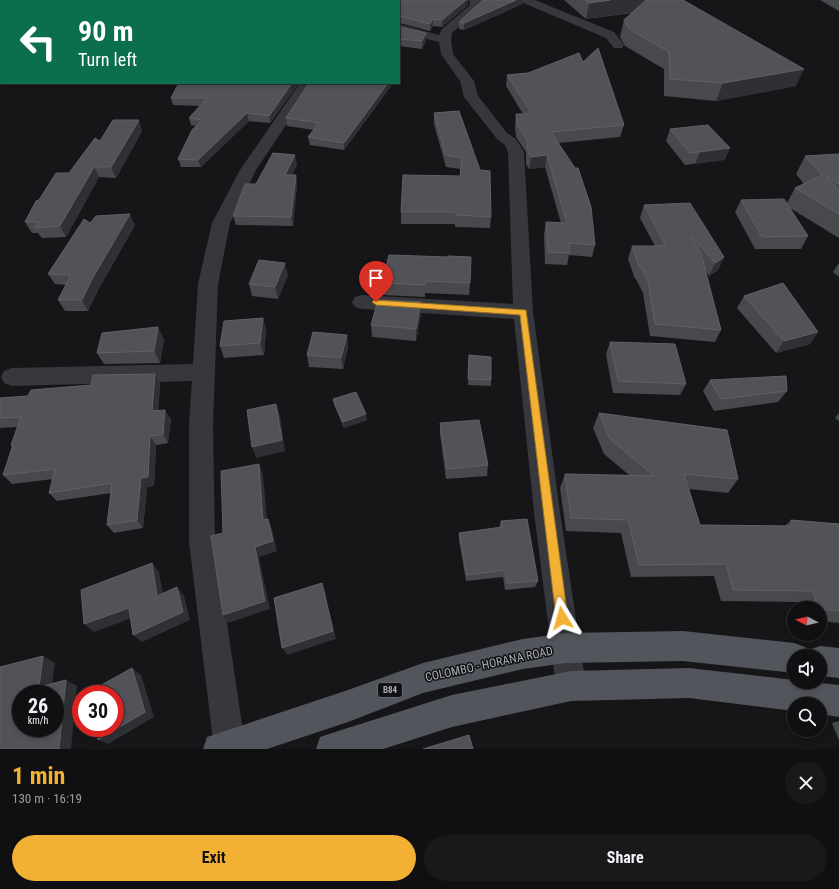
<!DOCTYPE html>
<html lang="en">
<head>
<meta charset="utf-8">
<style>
  :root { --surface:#101012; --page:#19191b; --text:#f1f3f6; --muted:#9c9d9f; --line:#303032; --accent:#f2b134 }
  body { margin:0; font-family:"Roboto Condensed",sans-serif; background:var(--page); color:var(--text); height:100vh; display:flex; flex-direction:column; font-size:15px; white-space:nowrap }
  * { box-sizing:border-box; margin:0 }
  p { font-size:13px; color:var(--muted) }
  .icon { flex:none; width:22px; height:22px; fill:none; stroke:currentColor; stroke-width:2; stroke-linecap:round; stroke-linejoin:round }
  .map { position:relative; height:749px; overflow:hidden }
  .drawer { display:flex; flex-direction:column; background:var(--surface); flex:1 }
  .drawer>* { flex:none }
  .banner { position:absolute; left:0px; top:0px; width:400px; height:84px; box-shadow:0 2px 6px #0003,0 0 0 1px var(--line); background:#0b6e4f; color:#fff; overflow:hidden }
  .needle { width:26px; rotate:277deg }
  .controls { position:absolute; left:787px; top:601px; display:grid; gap:8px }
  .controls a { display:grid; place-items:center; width:40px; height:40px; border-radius:50%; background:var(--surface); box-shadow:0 2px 6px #0003,0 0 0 1px var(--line); font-size:20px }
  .speed { position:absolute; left:12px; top:685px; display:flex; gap:8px; font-size:20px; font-weight:700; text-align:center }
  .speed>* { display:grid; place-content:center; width:52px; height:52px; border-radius:50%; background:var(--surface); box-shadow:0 2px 6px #0003,0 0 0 1px var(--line); line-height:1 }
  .speed small { font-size:10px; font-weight:400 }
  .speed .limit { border:6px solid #d22; background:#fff; color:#111 }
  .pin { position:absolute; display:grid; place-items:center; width:34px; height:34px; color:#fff; margin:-41px -17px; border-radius:50% 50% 50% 0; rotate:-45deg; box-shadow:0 0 4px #0007 }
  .pin .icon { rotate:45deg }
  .me { position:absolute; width:44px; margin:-22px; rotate:352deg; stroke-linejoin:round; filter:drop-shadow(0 0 3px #0008) }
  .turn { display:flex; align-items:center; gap:14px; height:84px; padding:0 12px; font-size:18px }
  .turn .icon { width:52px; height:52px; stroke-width:2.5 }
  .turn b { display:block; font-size:28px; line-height:34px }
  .round { display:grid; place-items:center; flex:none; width:42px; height:42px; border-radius:21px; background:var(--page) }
  .headline { display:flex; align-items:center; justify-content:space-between; height:68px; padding:0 12px }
  h1 { font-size:24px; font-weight:700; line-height:30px; color:var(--accent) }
  .cta { display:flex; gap:8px; margin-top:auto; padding:8px 12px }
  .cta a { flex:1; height:46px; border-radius:24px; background:var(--accent); color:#111; font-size:16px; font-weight:700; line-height:46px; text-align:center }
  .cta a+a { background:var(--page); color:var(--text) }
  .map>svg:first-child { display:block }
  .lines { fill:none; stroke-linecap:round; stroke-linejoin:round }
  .street { fill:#37383d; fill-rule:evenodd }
  .primary { fill:#53555c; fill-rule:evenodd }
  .wall { fill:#47494d }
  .shaded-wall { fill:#2f3033 }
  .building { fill:#525359; stroke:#5f6168; fill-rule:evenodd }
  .route { fill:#f2b134; stroke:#9d7322 }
  .labels { text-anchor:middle; stroke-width:3; stroke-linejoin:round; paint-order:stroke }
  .shield { fill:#111113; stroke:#7b7e86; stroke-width:1 }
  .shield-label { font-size:9px; font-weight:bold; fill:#a8adb8 }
  .near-street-label { font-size:12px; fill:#a8adb8; stroke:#111113 }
</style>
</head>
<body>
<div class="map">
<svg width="839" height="749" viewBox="0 0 839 749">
  <rect width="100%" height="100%" fill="#161618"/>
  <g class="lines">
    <g class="street">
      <path d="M468,0H481V7L452,33L451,40L453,54L474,81L478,96L507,133L516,139L524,152L533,312L560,512L586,686L582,697L571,701L560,697L556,686L534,512L514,319L362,309L355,307L352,302L355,297L362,295L513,304L508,152L505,145L497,139L464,97L460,81L441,54L439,42L399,32V24L439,35L442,29L469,6L470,2Z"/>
      <path d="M519,0H535L614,32L624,45L622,48H614L606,38L521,2Z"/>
      <path d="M1,30V38L0,39V31Z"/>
      <path d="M300,83H314L256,170L230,223L218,284L213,425L215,542L245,745L244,749H214L189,542V425L192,381L12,386L4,383L1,377L4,371L12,368L193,364L198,284L212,223L240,170Z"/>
    </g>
    <g class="primary">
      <path d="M683,631L794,643L805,647L808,655L809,650L820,646L839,648V678L820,676V656H794V673L683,661L566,663L523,669L423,693L348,722L267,749H203L207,737L348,690L423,663L523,639L566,633Z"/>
      <path d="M689,668L794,680V682H811L839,685V717L820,714V704H794V711L689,698L571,701L452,727L383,749H316L320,737L332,733L452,695L571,671Z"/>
    </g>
  </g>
  <g class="wall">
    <path d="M0,0H93L91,1H1V31L0,30Z"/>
    <path d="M294,0H468V5L442,27L433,26L430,31L399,23V1H299Z"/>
    <path d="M482,0H522V4L464,30L459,29V22L482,2Z"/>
    <path d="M564,0H683L796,86L716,101L664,96V69L625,46L620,37L624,20L632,13L586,19Z"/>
    <path d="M820,0H839V11Z"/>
    <path d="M399,27L426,33V40L422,49L399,46Z"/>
    <path d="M583,62L624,125L620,137L559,143L595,245L592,257L569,255L567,265L545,264L544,234L546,222L561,223L545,167L529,169L526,164V152L516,137L515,126L516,114H523L506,86L507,75L528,73Z"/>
    <path d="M179,83H299L270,123L249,121L201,167H181L178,159L196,126L191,125L189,118L200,106L173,105L171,98Z"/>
    <path d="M309,83H391V86L344,150L310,145L308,137L314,130L287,126L286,118Z"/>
    <path d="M459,111L491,217L490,228L455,227V224H401V212L460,176L461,169L446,167L434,124V113Z"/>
    <path d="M670,129L730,148L724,160L685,165L666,141Z"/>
    <path d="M142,131L116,178L99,177L66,237L42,238L38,233H32L25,222L39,200L69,173L100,141Z"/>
    <path d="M839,154V238L790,208L808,236L801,249H755L735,212L741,200L787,203L795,188L804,184L796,174L805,156Z"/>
    <path d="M297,165L292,175H296L297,184L293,226L236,225L233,216L256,184Z"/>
    <path d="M644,205L724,257L718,270L709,276L706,271L721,330L715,342L650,336L643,293L636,279H635L628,259L632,246H655L640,218Z"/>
    <path d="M90,223L135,225L98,290L88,311H65L58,300L66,285L55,284L48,274Z"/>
    <path d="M389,255L470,283L469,295L425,293V297L383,295L382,283Z"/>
    <path d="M839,263V277L833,272Z"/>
    <path d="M288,275L278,299L252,296L249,284Z"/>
    <path d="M744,296L818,332L810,344L776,353L737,308Z"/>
    <path d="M421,314L416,341L372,337L371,325Z"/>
    <path d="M263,318L266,330L264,355L224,358L220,346Z"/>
    <path d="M347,335L348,347L343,369L309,367L307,355Z"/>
    <path d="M164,339L160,363L104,364L97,353Z"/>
    <path d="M610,342L686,384L680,395L613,393L606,354Z"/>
    <path d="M469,355L491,380V386L468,385Z"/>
    <path d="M155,374L160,383L158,411L171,419L168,443L156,445L154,486L147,487L143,528L114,533L107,525L111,493L57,501L49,493L53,479L12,484L3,475L12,446L11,445L18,427L0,428V398L28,396Z"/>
    <path d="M710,380L787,391L778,402L714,411L703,391Z"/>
    <path d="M333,399L367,420L344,428L334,405Z"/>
    <path d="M599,413L738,479L728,493L689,489L700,525L785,526L791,520L839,524V623L820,621V608H800L798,602L721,601L714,576L631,577L621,533L566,531L560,488L565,474L629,475L604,454L593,428Z"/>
    <path d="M839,413V421L835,418Z"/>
    <path d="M440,423L488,465L487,476L446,479L440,434Z"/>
    <path d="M501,521L538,581L535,587L505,590L503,577L466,581L459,540V533L499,528Z"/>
    <path d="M839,721V740L832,723Z"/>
  </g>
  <g class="shaded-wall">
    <path d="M67,0H93L91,1H65Z"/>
    <path d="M466,0H468V5L442,27V20Z"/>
    <path d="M516,0H522V4L464,30V23Z"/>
    <path d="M610,0H651L648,10L586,19L589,3Z"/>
    <path d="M433,19V26L430,31V24Z"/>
    <path d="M426,33V40L422,49V41Z"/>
    <path d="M804,69L796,86L716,101L723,83Z"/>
    <path d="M292,83H299L270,123L269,116Z"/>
    <path d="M388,83H391V86L344,150V143Z"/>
    <path d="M247,113L249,121L201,167L198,160Z"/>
    <path d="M139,120L142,131L116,178L111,167Z"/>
    <path d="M730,148L724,160L695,164L700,152Z"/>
    <path d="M295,155L297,165L287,184L285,175Z"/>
    <path d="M547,155L545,167L529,169L531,157Z"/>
    <path d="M94,167L99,177L66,237L60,226Z"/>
    <path d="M296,175L297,184L293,226L291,217Z"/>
    <path d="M130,214L135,225L98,290L88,311L82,300L92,279Z"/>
    <path d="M724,257L718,270L709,276L715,263Z"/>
    <path d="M285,263L288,275L278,299L275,287Z"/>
    <path d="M421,302V314L416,341V329Z"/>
    <path d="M263,318L266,330L264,355L260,343Z"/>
    <path d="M158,327L164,339L160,363L154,351Z"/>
    <path d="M818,332L810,344L776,353L784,341Z"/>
    <path d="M347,335L348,347L343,369L341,358Z"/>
    <path d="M155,374L160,383L158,421L152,411Z"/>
    <path d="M276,404L280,416L285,451L256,458L252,447Z"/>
    <path d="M165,410L171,419L168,443L163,434Z"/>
    <path d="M366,414L367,420L344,428L343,422Z"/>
    <path d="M150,436L156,445L154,486L147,487L143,528L137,520L141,478Z"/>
    <path d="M259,464L263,475L268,530L263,520Z"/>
    <path d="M268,519L272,529L277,551L259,557L270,609L228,623L223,615Z"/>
    <path d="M152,563L159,572L165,604L157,596Z"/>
    <path d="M322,583L325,592L336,639L287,655L282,648Z"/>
    <path d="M177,587L184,596L190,620L142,642L133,635Z"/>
    <path d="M129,608L137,616L94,632L84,624Z"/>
    <path d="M43,656L55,663L51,693L39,687Z"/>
    <path d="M132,668L141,675L154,717L108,744L98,740Z"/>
    <path d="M66,680L77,686L71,749H59Z"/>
  </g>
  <g class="building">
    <path d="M0,0H67L65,1H1V22H0Z"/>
    <path d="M327,0H466L442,20L433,19L430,24L399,16V1H332Z"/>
    <path d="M482,0H516L464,23L459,22L482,1Z"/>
    <path d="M585,0H610L589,3Z"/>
    <path d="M646,0H683L804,69L723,83L670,79L669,52L629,29L624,20Z"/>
    <path d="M399,27L426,33L422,41L399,39Z"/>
    <path d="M598,48L624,125L551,132L575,168H578L591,207L595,245L569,243L570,253L548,252L546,222L567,223L547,155L531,157L528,152L527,140L518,126L516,114H532L507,75L528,73L579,53L583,62Z"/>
    <path d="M179,83H292L269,116L247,113L198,160L178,159L192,130L202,120L189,118L207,98H171Z"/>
    <path d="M309,83H388L344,143L308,137L319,123L286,118Z"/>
    <path d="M459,111L480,170L490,171L491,217L456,215V212H401L403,175L460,176L462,158L446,155L434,113Z"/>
    <path d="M113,120H139L111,167H94L60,226L35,228L38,222H25L36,201L39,200L56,173H69L95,138L100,141Z"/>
    <path d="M708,125L730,148L690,153L670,129Z"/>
    <path d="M273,153L295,155L285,175H296L291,217L233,216L245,184H256Z"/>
    <path d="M839,154V184L826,177L839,190V214L795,188L822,175L805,156Z"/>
    <path d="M784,199L808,236L762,237L741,200Z"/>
    <path d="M690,203L724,257L715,263L691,236L701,254L721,330L655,324L648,281L641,267H639L632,246H666L644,205Z"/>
    <path d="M130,214L92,279L82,300H58L71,275L48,274L84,219L90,223L96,216Z"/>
    <path d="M389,255L448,257V256L471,257L470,283L426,281L425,285L382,283Z"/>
    <path d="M259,260L285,263L275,287L249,284Z"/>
    <path d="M783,283L818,332L784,341L744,296Z"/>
    <path d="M378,300L421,302L416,329L371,325Z"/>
    <path d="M263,318L260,343L220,346L224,321Z"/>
    <path d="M158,327L154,351L97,353L102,333Z"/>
    <path d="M313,332L347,335L341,358L307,355Z"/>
    <path d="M610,342L675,344L686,384L618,381Z"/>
    <path d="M469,355L491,357V380L468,379Z"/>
    <path d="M155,374L152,411L165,410L163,434L150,436L148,477L141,478L137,520L107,525L112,483L49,493L55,469L3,475L13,445H11L21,417L0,418V398L28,396L31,390L91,385L93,375Z"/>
    <path d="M786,376L787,391L721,399L710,380Z"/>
    <path d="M356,392L366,414L343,422L333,399Z"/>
    <path d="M276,404L282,440L252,447L247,410Z"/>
    <path d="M599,413L727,430L738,479L684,474L700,525L792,526L791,520L839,524V611L820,609V608H818L813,591L733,590L726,564L639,565L628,520L571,518L565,474L654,476L610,439Z"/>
    <path d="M479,420L488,465L447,469L440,423Z"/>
    <path d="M259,464L263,520L268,519L273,541L255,547L265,601L223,615L211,536L223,533L221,471Z"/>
    <path d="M527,519L538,581L507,583L505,570L467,575L459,533L502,527L501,521Z"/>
    <path d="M152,563L157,596L177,587L183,612L133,635L129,608L84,624L81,590Z"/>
    <path d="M322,583L333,631L282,648L274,598Z"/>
    <path d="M43,656L39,687L66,680L59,749H37V748L35,749H0V667ZM21,694H55V728H21Z"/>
    <path d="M132,668L145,712L98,740L95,728H115V694H87V693Z"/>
    <path d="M469,735L473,749H423Z"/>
  </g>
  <path class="route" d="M374,300L526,310L568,618L566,622L562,624L557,622L556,618L520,315L376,305L372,302Z"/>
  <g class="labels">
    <rect class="shield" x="378" y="683" width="24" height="14" rx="3"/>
    <g class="shield-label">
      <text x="390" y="693">B84</text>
    </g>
    <g class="near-street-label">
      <text transform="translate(489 664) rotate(-12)" y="4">COLOMBO - HORANA ROAD</text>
    </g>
  </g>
</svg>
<div class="controls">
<a><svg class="needle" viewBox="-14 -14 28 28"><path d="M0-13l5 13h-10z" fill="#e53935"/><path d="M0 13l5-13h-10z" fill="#9c9d9f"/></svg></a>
<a><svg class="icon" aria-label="sound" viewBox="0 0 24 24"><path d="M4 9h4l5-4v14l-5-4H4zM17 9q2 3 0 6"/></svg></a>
<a><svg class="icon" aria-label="search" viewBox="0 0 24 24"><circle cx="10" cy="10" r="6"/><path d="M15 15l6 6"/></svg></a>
</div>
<div class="speed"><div>26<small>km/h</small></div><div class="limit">30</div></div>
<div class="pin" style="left:376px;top:302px;background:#d93025"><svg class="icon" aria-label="arrive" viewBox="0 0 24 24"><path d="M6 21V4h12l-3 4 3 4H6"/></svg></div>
<svg class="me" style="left:562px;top:618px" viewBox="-20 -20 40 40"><path d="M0-17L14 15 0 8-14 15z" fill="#f2b134" stroke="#fff" stroke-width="4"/></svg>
<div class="banner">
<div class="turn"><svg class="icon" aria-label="left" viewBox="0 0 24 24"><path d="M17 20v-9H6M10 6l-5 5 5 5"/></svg><div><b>90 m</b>Turn left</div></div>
</div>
</div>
<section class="drawer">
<div class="headline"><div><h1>1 min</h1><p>130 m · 16:19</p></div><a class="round"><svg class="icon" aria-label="close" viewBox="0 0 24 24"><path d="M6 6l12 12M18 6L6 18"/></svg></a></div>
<div class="cta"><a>Exit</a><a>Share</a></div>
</section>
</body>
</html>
